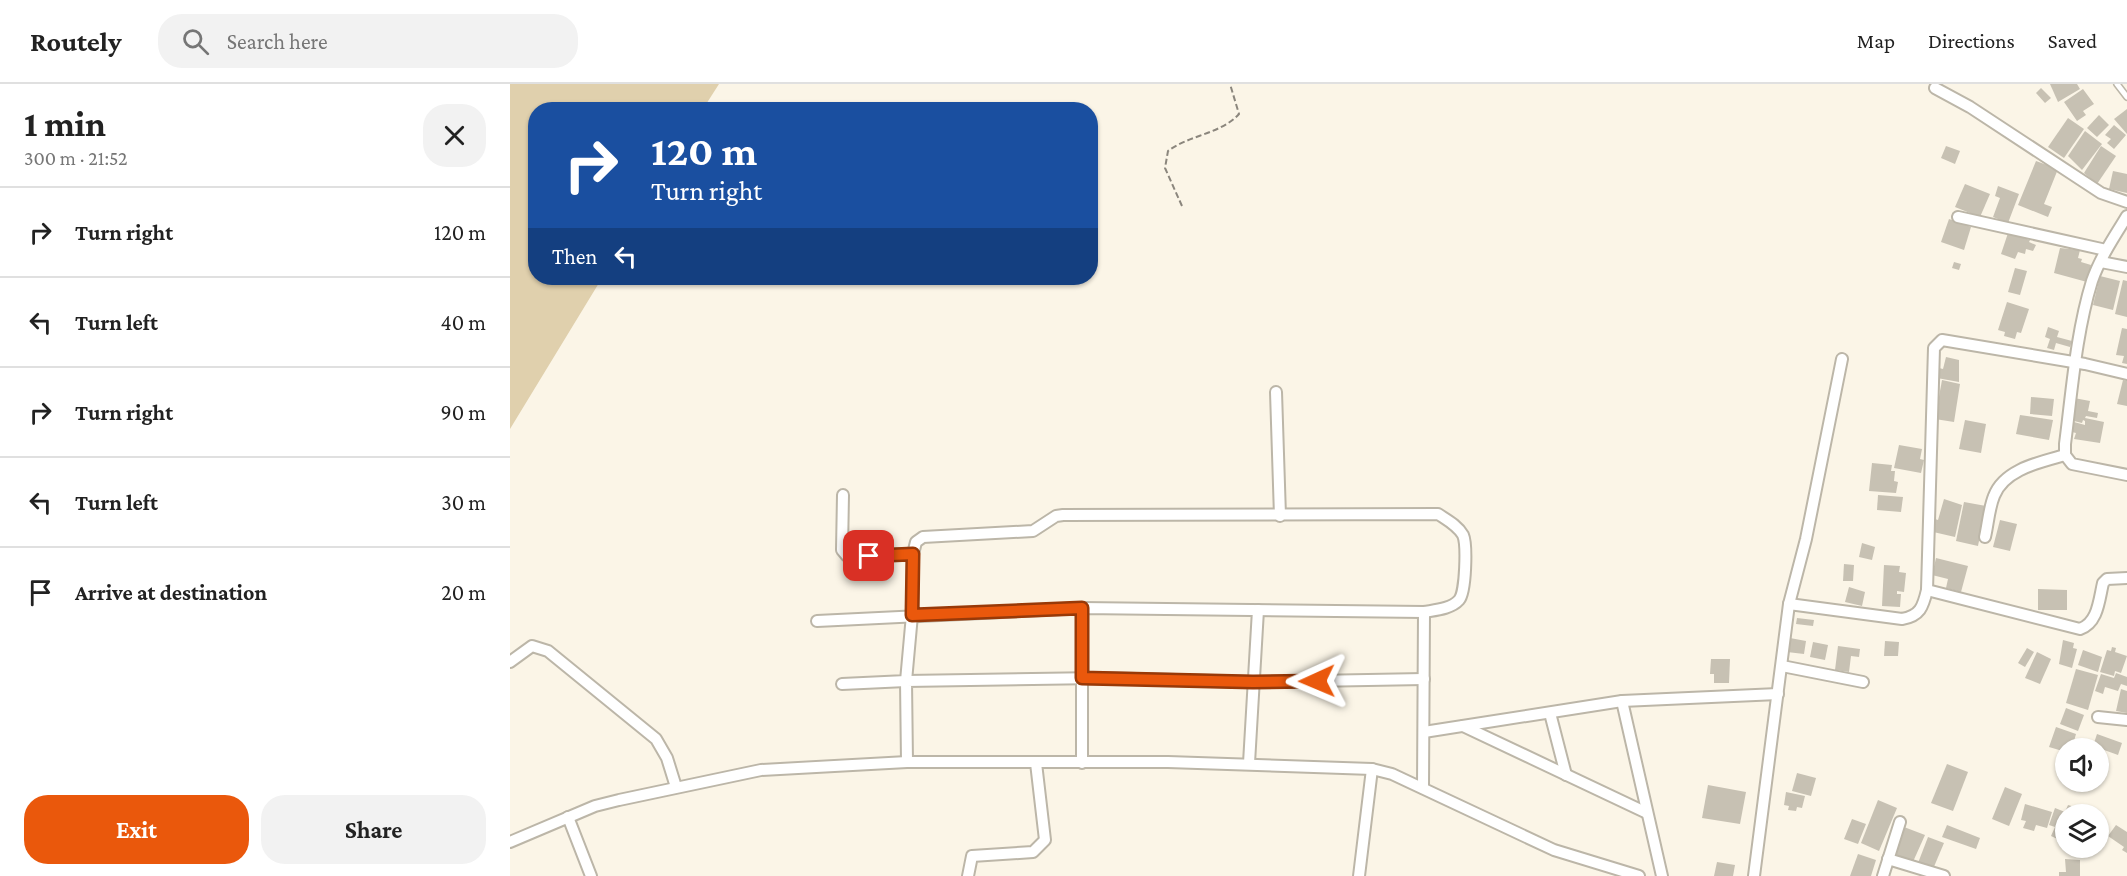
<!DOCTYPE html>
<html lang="en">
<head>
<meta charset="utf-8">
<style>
  :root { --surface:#fff; --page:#f2f2f2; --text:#222; --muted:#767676; --line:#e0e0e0; --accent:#ea580c }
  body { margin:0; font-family:"Crimson Pro",serif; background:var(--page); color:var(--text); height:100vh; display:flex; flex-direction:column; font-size:22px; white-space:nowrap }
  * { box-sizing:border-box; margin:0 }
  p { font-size:20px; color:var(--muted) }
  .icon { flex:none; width:33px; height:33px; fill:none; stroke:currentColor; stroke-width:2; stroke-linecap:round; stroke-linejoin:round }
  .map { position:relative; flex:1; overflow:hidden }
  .details { display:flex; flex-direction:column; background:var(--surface); width:510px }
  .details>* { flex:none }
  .banner { position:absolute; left:18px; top:18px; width:570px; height:183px; border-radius:24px; box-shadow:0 2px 4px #0004; background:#1a4fa0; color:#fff; overflow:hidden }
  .buttons { position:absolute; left:1545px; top:654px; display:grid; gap:12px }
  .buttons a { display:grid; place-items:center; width:54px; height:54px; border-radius:50%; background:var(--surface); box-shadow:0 2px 4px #0004; font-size:30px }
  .pin { position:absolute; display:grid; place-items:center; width:51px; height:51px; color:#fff; margin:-26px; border-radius:12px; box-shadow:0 3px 9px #0006 }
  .me { position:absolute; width:66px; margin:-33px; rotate:269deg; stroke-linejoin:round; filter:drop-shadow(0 0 4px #0008) }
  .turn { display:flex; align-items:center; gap:21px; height:126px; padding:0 24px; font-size:27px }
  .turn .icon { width:78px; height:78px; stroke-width:2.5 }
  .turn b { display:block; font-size:42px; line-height:51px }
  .then { display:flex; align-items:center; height:57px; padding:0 24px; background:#0003; gap:12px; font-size:22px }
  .round { display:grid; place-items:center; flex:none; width:63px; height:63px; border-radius:24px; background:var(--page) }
  .headline { display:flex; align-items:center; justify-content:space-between; height:102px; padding:0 24px }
  h1 { font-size:36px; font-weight:700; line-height:45px }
  .cta { display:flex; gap:12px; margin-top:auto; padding:12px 24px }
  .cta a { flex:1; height:69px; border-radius:24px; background:var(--accent); color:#fff; font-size:24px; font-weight:700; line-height:69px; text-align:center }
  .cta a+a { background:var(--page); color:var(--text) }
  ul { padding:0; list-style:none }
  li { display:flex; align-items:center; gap:18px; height:90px; padding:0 24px; border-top:2px solid var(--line) }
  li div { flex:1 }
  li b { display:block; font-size:22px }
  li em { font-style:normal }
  header { display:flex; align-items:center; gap:36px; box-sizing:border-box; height:84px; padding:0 30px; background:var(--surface); border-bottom:2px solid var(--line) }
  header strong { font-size:28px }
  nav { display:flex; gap:33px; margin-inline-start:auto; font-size:21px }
  .search { width:420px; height:54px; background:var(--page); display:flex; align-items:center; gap:15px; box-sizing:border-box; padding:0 21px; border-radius:24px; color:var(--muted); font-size:22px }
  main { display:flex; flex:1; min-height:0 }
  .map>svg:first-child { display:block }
  .green { fill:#e0d0ad }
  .building { fill:#c7c1b3 }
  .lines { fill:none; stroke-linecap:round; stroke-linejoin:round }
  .service-casing { stroke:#bcb6a8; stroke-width:8 }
  .minor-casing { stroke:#bcb6a8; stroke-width:14 }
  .path { stroke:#8b867d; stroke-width:2; stroke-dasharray:6 3; stroke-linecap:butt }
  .service { stroke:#fff; stroke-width:5 }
  .minor { stroke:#fff; stroke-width:10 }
  .route-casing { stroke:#983908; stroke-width:15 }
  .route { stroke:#ea580c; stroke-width:10 }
</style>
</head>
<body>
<header>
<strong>Routely</strong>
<div class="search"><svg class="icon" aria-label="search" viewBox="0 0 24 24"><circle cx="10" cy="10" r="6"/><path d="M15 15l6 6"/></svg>Search here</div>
<nav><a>Map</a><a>Directions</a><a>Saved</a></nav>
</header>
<main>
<section class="details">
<div class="headline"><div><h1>1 min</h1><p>300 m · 21:52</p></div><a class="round"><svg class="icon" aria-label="close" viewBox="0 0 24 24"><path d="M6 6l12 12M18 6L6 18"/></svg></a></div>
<ul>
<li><svg class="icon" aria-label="right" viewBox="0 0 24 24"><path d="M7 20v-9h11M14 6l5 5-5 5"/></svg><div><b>Turn right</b></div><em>120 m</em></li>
<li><svg class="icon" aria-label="left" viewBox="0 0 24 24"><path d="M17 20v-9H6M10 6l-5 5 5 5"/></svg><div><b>Turn left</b></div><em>40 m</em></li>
<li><svg class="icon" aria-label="right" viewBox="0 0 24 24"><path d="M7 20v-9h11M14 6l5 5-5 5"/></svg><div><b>Turn right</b></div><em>90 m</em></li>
<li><svg class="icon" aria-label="left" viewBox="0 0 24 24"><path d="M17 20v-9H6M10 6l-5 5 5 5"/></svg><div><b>Turn left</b></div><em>30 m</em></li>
<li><svg class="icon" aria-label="arrive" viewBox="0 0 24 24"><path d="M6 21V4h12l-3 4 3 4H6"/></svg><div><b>Arrive at destination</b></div><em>20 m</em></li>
</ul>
<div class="cta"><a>Exit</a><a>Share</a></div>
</section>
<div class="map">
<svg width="1617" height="792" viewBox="0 0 1617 792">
  <rect width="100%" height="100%" fill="#fbf5e7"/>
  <path class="green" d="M0,0H209L193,25L26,26V194H92L0,345Z"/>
  <g class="building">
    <path d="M1540,0H1567L1570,5L1548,18Z"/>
    <path d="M1531,4L1541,14L1535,19L1526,9Z"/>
    <path d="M1573,5L1584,20L1573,27L1576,31L1567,37L1554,18Z"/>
    <path d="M1617,25V50L1604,35Z"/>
    <path d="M1589,31L1599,41L1587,53L1577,44Z"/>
    <path d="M1558,34L1574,45L1554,74L1538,63Z"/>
    <path d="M1604,41L1616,51L1604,65L1597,59L1601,55L1595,51Z"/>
    <path d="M1575,47L1592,60L1572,86L1558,72Z"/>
    <path d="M1436,62L1450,67L1445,80L1431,74Z"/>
    <path d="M1591,62L1606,72L1587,100L1574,89Z"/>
    <path d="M1526,77L1548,85L1534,120L1542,123L1538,133L1508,121Z"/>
    <path d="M1603,87L1617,90V109L1599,105Z"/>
    <path d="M1455,100L1480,110L1470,133L1445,123Z"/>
    <path d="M1488,102L1509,110L1498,139L1483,133L1490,114L1485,112Z"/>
    <path d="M1439,135L1461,143L1454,166L1431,158Z"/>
    <path d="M1498,149L1520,156L1519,158L1526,161L1523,167L1516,165L1515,170L1508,168L1505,175L1491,170Z"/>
    <path d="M1550,164L1570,166L1568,174L1572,175L1571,178L1581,181L1577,198L1544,189Z"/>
    <path d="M1444,178L1451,180L1449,186L1442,184Z"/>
    <path d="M1505,184L1517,187L1510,211L1498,208Z"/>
    <path d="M1590,192L1610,197L1603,226L1583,221Z"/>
    <path d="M1613,196L1617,197V233L1605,230Z"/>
    <path d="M1497,218L1519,225L1511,249L1507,248L1505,255L1494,252L1495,248L1488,246Z"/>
    <path d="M1538,243L1549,247L1547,253L1562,257L1560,263L1546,259L1544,266L1537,264L1540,255L1535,253Z"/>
    <path d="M1612,244L1617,245V280L1612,279L1614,272L1606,271Z"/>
    <path d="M1436,273L1449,276V298L1427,294L1429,284L1433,285Z"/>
    <path d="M1432,296L1450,300L1444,338L1425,335Z"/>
    <path d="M1613,296L1617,297V322L1607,320Z"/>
    <path d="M1521,313L1544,315L1542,332L1520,330Z"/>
    <path d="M1564,314L1580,317L1578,327L1588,329L1587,334L1576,332L1575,334L1594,338L1590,359L1564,355L1566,349L1562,348L1564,338L1575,341V337L1573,336L1572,339L1564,337V334L1561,333Z"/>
    <path d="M1510,331L1543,336L1539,356L1506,350Z"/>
    <path d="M1455,336L1476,340L1471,369L1449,365Z"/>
    <path d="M1389,361L1412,365L1410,375L1414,376L1411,389L1384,384Z"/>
    <path d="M1362,379L1382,381L1381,387H1385L1384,397L1388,398L1386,409L1359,407Z"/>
    <path d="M1368,411L1393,413L1391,428L1367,426Z"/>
    <path d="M1434,415L1452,421L1445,453L1419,447L1422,434L1428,436Z"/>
    <path d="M1454,418L1476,422L1468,462L1446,457Z"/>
    <path d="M1490,436L1507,440L1500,467L1483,463Z"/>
    <path d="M1352,459L1365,463L1362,476L1349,473Z"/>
    <path d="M1426,474L1458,482L1451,508L1436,504L1438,495L1422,491Z"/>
    <path d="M1334,480L1344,481L1343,497H1333Z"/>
    <path d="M1374,481L1390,482L1389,488L1396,489L1394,508L1387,507V510H1391L1390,523L1372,522Z"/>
    <path d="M1339,503L1355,508L1352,522L1335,518Z"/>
    <path d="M1528,505L1557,506V526H1528Z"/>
    <path d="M1287,534L1304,536L1303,542L1286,540Z"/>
    <path d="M1280,554L1296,557L1294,570L1277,568Z"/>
    <path d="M1553,556L1564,559L1563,564L1567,565L1562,584L1549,580Z"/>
    <path d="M1375,557L1389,558L1388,572H1374Z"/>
    <path d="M1303,558L1318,561L1315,576L1300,573Z"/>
    <path d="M1328,562L1350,565L1349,573L1341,572L1339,588L1325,586Z"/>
    <path d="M1602,563L1606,564L1605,568L1617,572L1611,589L1605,587L1604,592L1590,588L1597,566L1601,567Z"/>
    <path d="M1517,564L1524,568L1515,583L1508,579Z"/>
    <path d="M1573,566L1592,573L1588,588L1568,581Z"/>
    <path d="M1527,568L1541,575L1530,600L1515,594Z"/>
    <path d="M1201,575H1220L1219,599H1204V590H1200Z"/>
    <path d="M1566,585L1588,591L1578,626L1556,619Z"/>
    <path d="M1606,589L1617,593V602L1611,600L1608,607L1595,603L1593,610L1585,607L1591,590L1604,594Z"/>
    <path d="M1611,605L1617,607V629L1606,627Z"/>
    <path d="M1556,624L1574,631L1568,647L1550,640Z"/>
    <path d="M1546,643L1566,650L1562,664H1556V668L1539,663Z"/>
    <path d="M1587,650L1612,659L1608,671L1583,662Z"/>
    <path d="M1437,680L1458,688L1443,727L1421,719Z"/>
    <path d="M1287,689L1306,694L1301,712L1282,707Z"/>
    <path d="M1198,701L1236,708L1230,740L1192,734Z"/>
    <path d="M1495,703L1512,710L1499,742L1482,735Z"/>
    <path d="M1276,708L1295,712L1292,724L1287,723L1286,727L1278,726L1279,722L1274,721Z"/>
    <path d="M1368,716L1387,724L1369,767L1351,759Z"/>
    <path d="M1515,720L1542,728L1537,744L1526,741L1524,747L1513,744L1516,737L1511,736Z"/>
    <path d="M1558,721L1568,724L1566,730H1556V759L1541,752L1545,743L1539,741L1545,724L1555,728Z"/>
    <path d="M1342,735L1356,740L1348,760L1334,755Z"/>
    <path d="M1437,741L1470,754L1466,765L1432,753Z"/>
    <path d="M1606,741L1617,748V769L1612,766L1614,763L1598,752Z"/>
    <path d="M1394,743L1415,751L1402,780L1381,772Z"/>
    <path d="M1418,753L1434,759L1423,785L1408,779Z"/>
    <path d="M1348,770L1366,776L1361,792H1340Z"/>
    <path d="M1555,775L1570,776V792H1549V788H1556Z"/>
    <path d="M1207,778L1225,781L1223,792H1204Z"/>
  </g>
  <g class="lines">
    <g class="service-casing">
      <path id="service" d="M1607,0L1617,13"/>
    </g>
    <g class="minor-casing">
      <g id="minor">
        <path d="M1425,4L1460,23L1591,109L1617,118"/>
        <path d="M1617,132C1604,153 1590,174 1582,197C1566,249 1562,306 1555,360V371L1562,380L1617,391"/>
        <path d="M1448,133L1596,166"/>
        <path d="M1591,178L1617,183"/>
        <path d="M766,308L770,432"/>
        <path d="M333,411L332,466L337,472L403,470"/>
        <path d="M1475,453C1478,440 1479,424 1484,412C1494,385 1531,378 1555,371"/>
        <path d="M1417,506L1570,545C1588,539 1589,516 1593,499L1597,495L1617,494"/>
        <path d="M1279,520L1392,535C1410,532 1413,523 1417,506L1424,264L1432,256L1575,280L1617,290"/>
        <path d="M572,524V679"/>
        <path d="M307,537L572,524L914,528"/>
        <path d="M0,578L22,562L38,567L146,655L157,674L166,703"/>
        <path d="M1272,582L1353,598"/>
        <path d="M332,600L396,597L402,531L403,470L406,458L413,453L523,447L546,432L553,431L928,430C937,436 947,441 953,451C957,460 956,508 949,516C941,525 925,526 914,528L913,704"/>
        <path d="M1112,617L1152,792"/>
        <path d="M1040,629L1056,691"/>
        <path d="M1588,633L1617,636"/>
        <path d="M953,642L1137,729"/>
        <path d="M914,648L1112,617L1268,610"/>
        <path d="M397,678L396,597L588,594L743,598L914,595"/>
        <path d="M739,679L748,526"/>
        <path d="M58,733L81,792"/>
        <path d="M0,758L85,722L109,716L251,686L397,678H658L862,685L882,690L1044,766L1129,792"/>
        <path d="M1378,775L1434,792"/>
        <path d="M458,792L462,772L523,768L535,756L526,679"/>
        <path d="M849,792L862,685"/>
        <path d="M1244,792L1279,520L1296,455L1332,275"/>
        <path d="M1373,792L1390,738"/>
      </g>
    </g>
    <path class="path" d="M672,122L655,84L658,67C679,51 711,50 729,30L720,0"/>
    <use href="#service" class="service"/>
    <use href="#minor" class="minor"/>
  </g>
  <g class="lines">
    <g class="route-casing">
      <path id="route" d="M359,472L403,470L402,531L572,524V594L743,598L807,597"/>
    </g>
    <use href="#route" class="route"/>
  </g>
</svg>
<div class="buttons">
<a><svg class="icon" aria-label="sound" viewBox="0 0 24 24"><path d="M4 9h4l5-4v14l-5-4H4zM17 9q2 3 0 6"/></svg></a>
<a><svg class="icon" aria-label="layers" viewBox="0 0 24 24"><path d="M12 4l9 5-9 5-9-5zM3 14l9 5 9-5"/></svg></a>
</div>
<div class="pin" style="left:359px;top:472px;background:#d93025"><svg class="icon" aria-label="arrive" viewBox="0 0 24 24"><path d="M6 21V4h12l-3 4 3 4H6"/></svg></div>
<svg class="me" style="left:807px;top:597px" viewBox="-20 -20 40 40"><path d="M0-17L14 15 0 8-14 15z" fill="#ea580c" stroke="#fff" stroke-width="4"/></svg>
<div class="banner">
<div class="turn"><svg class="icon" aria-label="right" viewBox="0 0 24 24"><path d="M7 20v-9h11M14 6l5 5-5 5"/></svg><div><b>120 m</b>Turn right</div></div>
<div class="then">Then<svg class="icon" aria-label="left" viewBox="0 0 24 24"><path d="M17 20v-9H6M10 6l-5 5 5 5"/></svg></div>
</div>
</div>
</main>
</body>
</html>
